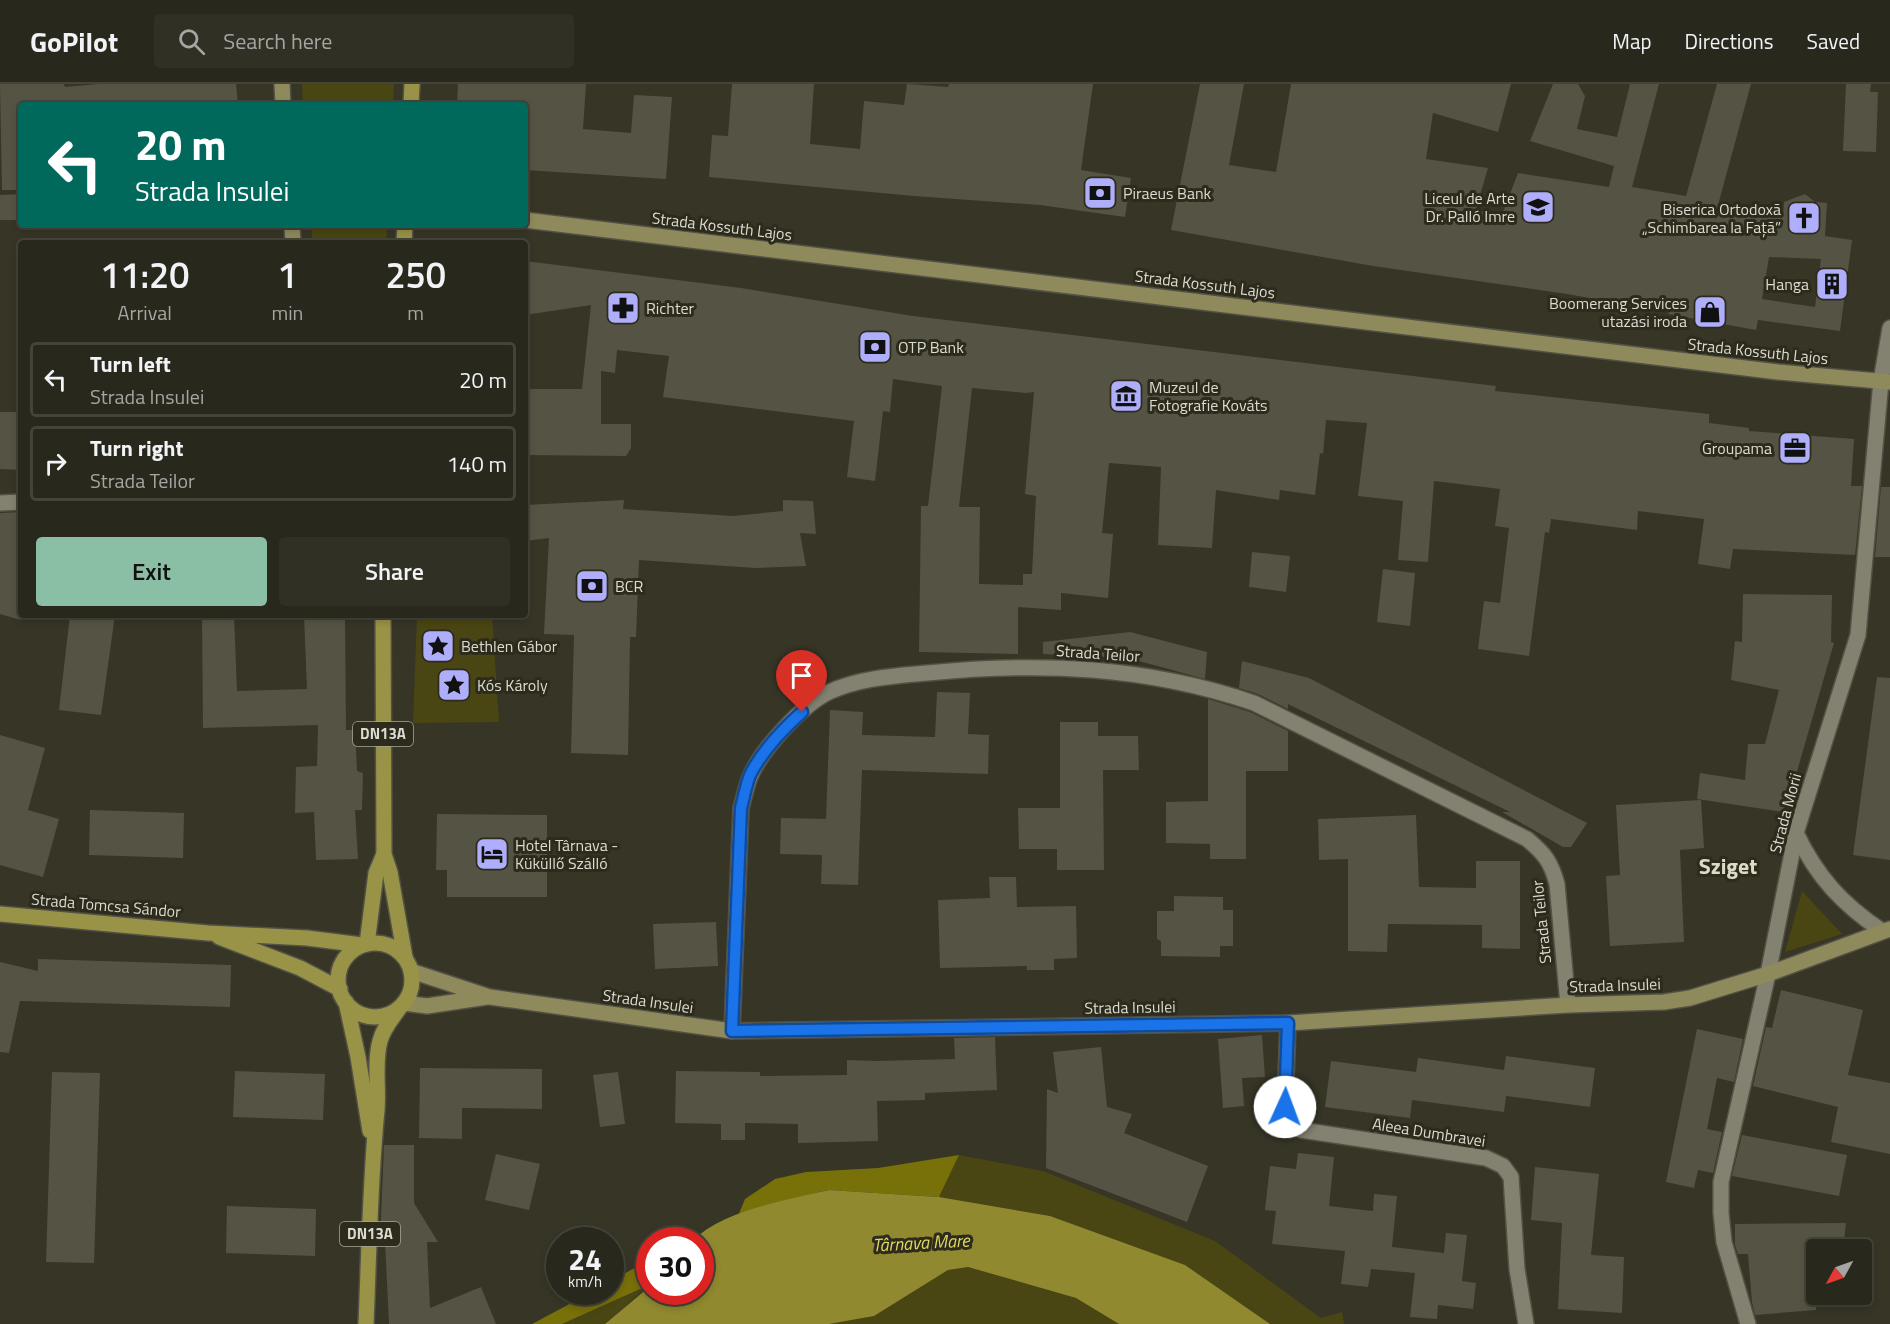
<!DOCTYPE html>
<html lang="en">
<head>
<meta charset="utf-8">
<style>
  :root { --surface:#28281c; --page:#303025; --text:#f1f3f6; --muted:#a5a6a3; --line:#44443b; --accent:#8abfa5 }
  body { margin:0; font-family:"Titillium Web",sans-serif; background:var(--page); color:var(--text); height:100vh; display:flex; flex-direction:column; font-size:22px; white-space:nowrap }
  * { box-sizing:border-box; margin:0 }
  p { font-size:20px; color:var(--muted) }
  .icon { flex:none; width:33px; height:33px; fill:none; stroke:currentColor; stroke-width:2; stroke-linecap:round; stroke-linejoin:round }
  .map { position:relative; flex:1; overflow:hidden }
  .side { position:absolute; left:18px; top:156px; width:510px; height:378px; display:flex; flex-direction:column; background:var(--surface); border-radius:6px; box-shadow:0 3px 9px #0003,0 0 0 2px var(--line) }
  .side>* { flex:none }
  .top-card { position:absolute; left:18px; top:18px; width:510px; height:126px; border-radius:6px; box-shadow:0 3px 9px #0003,0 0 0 2px var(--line); background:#00695c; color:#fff; overflow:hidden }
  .needle { width:39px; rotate:230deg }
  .tools { position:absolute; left:1806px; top:1155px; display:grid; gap:12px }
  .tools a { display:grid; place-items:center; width:66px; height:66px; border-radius:6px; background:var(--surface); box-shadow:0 3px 9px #0003,0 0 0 2px var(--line); font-size:30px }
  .speed { position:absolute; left:546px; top:1143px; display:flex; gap:12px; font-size:30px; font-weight:700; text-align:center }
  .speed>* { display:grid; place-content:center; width:78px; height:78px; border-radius:50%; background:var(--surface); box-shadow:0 3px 9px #0003,0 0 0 2px var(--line); line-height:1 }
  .speed small { font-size:15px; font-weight:400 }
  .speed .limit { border:9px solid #d22; background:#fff; color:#111 }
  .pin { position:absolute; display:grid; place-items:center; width:51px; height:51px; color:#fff; margin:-62px -26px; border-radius:50% 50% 50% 0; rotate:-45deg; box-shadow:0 0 6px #0007 }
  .pin .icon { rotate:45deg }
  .me { position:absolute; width:66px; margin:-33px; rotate:2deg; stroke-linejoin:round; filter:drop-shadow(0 0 4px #0008) }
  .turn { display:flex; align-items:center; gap:21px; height:126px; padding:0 18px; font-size:27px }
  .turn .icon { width:78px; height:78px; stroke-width:2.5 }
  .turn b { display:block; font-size:42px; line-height:51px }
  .eta { display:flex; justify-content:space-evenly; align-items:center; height:102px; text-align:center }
  .eta b { font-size:36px; font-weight:600; line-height:42px }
  .primary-button { display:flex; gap:12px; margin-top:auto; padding:12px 18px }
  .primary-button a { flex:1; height:69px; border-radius:6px; background:var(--accent); color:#111; font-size:24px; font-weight:600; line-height:69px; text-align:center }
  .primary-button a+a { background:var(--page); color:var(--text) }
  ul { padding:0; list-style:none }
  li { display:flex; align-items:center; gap:18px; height:75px; margin:0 12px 9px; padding:0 6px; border:3px solid var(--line); border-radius:6px }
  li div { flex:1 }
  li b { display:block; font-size:22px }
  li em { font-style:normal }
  header { display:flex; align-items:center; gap:36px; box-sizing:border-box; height:84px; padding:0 30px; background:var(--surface); border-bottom:2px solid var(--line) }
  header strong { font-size:28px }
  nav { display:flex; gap:33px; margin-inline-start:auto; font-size:21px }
  .search { width:420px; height:54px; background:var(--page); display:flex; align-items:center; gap:15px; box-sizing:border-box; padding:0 21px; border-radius:6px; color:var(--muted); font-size:22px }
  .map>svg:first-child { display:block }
  .green { fill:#4a4613 }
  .forest { fill:#787009 }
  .water { fill:#90892f }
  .building { fill:#555444; fill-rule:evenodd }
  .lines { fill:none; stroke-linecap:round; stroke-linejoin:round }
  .street-casing { stroke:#535145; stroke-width:18 }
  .secondary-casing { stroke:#535145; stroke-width:18 }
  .primary-casing { stroke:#535145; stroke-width:18 }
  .street { stroke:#838271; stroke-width:15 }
  .secondary { stroke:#8e8a5c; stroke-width:15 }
  .primary { stroke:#999347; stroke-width:15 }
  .route-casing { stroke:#114b97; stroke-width:15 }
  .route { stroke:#1a73e8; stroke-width:10 }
  .labels { text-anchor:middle; stroke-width:6; stroke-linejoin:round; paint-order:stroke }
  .shield { fill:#2c2b1c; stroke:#a6a69b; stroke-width:1.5 }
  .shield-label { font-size:15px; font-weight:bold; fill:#dbdbd2 }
  .poi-label { font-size:16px; fill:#dbdbd2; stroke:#2c2b1c; text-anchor:start }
  .street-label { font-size:16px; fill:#dbdbd2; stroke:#2c2b1c }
  .water-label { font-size:18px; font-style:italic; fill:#e2d861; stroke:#2c2b1c }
  .district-label { font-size:22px; font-weight:bold; fill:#dcdbc8; stroke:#2c2b1c }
</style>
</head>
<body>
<header>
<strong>GoPilot</strong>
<div class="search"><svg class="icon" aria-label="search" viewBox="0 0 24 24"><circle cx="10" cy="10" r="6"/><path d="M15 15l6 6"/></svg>Search here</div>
<nav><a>Map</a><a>Directions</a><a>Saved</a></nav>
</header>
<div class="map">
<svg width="1890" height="1240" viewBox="0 0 1890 1240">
  <rect width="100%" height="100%" fill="#363526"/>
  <g class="green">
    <path d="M302,0H394L393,21H303Z"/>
    <path d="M311,141H387L386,159H313Z"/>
    <path d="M417,531H492L499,638L413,639Z"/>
    <path d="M1802,807L1842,850L1785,868Z"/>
    <path d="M959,1071L1043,1087L1215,1157L1321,1234L1342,1228L1344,1240H1270L1185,1181L1050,1132L939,1113Z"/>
    <path d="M968,1183L1076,1214L1119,1240H829L874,1232L948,1186Z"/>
    <path d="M649,1201L605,1240H562Z"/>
  </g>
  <g class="forest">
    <path d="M959,1071L939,1113L828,1106L763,1122L738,1132L745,1115L775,1095L806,1088L878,1084Z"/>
    <path d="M649,1176V1201L562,1240H532L592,1208H610L611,1197Z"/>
  </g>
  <path class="water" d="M829,1106L939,1113L1050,1132L1185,1181L1270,1240H1119L1076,1214L968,1183L948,1186L874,1232L829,1240H605L649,1203L650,1208H700V1156H694C721,1127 790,1115 829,1106Z"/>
  <g class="building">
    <path d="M0,0H64L65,3L99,0H236L238,21H21V106H2Z"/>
    <path d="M458,0H586L583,45L631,49L634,11L672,13L666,95L525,86V21H457Z"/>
    <path d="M732,0H814L810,60L860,65L864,17L904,21L907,0L948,3L949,0H1093L1081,86L1131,94L1125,133L1040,121L914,112L709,93L712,51L728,52Z"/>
    <path d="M1200,0H1244L1229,81L1276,88L1291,0H1511L1498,48L1433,29L1426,75L1488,84L1476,125L1501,133L1518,89L1609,103L1614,82L1530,57L1553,0H1578L1585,12L1577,45L1617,53L1630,0H1659L1632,103L1686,112L1717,0H1751L1718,121L1783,133L1784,118L1805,110L1815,118L1827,119L1825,152L1852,156L1840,247L1758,236L1756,246L1668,230L1669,228L1567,210L1373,182L1171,146ZM1769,173L1821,175L1815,223L1762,215Z"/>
    <path d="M1846,0H1871L1870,8H1878L1876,68L1843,67Z"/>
    <path d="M21,110V136H0V111Z"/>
    <path d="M525,177L741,204L913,232L1496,302L1495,307L1709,330V339L1749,344V347L1854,355L1851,402H1862L1855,471L1733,465L1730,485L1698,480L1704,435L1638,427L1637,446L1551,435L1549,449L1545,448L1529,572L1478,565L1484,517L1500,519L1509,444L1495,442L1500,405L1434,397L1428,478L1398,476L1403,417L1358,412L1367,339L1326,336L1323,370L1320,369L1315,411L1280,406L1279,416L1216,406L1212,464L1158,461L1161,383L1109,379L1102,449L1113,450L1108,514L1061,509V526L1018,523V570L919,568L921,422H928L942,302L893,295L890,328L883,327L875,397L847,393L854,337L663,313L669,272L617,266L615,289L601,287V340H631V364L626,372L525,371V305H582L591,221L525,231ZM972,304L1026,309L1034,308L1025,410L1036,412L1032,490H1023V501L979,500L980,423H959Z"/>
    <path d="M0,328H21V386L0,385Z"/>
    <path d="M1881,403H1890V473H1875Z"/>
    <path d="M624,416L623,425L733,432L783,427V416L813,417L816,450L800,449L806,482L755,484L639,476L636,553H630L628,671L571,669L574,551L544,550L549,454L525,457V421Z"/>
    <path d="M21,428V536L0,530V429Z"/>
    <path d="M1252,468L1290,472L1286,508L1249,503Z"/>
    <path d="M1383,485L1415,489L1410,542L1377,538Z"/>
    <path d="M1743,510L1832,511L1831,558L1834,559L1794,698L1789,697L1784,728L1697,715L1700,689L1745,696L1748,660H1765L1779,606L1731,596L1735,557L1742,558Z"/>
    <path d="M70,531H115L101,631L59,626Z"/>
    <path d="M202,531H234L237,607L307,605L304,531H345L346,646H355L357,687L363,689L362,726H355L358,775L316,776L314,728L295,729L296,683L317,682L318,641L203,644Z"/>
    <path d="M1130,548L1207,568L1205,595L1128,574L1043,570V558Z"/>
    <path d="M1242,577L1309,594L1587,739L1571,763H1563L1502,728H1510L1288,620V625L1258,610L1239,604Z"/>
    <path d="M1877,593L1890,594V776L1853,771Z"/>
    <path d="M937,608L970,609L968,650L989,651L988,690L862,686L858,801L821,800L822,771L780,770L781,734L826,735L830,626L863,628L862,651L935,653Z"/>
    <path d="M1208,615L1250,628L1288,647V687H1246V775H1210V760L1166,759V718L1208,717Z"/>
    <path d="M1060,638H1098V652H1138L1139,686H1103L1104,786H1057V765H1019L1018,724H1060Z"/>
    <path d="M0,651L45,664L28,726L59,735L43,793L0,781Z"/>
    <path d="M1701,716L1704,764L1680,766L1684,858L1610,862L1606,792L1620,791L1616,721Z"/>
    <path d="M90,726L184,729L183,774L89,771Z"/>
    <path d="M437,730L547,731V813H447V786H436Z"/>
    <path d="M1416,731L1419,803L1476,804V777H1520V865L1482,864V841L1388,840L1387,868L1348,867V775L1319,776L1318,735Z"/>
    <path d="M989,793H1016L1017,823L1076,822L1077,874L1054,875V886H1027V882L940,884L938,816L990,814Z"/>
    <path d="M1174,812L1223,813V826H1233V862H1220V873L1161,872V857L1157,855V827H1174Z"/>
    <path d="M716,838L718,882L655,885L653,840Z"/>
    <path d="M38,875L231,881L230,923L20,917L9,969L0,968V878L38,887Z"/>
    <path d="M1781,906L1863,926L1848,991L1890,999V1070L1831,1058L1838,1023L1753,1002L1766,943L1772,944Z"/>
    <path d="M1697,945L1743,955L1734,998L1717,994L1707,1045L1722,1048L1713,1089L1698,1086L1694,1104L1666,1098Z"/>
    <path d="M1262,951L1265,993L1242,994L1244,1022L1223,1024L1218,955Z"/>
    <path d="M995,953L997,1006L925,1009V1016L877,1017L878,1057L798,1059V1040L745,1039V1056H721V1040L675,1039L676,987L760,988V992L847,991V976L877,977L955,975L954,954Z"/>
    <path d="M1101,963L1107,1023L1132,1030L1124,1049L1208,1082L1187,1138L1046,1084L1047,1005L1058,1009L1053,968Z"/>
    <path d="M1506,972L1595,984L1590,1023L1506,1012L1504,1028L1412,1016L1410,1034L1325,1023L1331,977L1416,988L1418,974L1504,986Z"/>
    <path d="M420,984L542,985V1025L462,1024V1055L419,1054Z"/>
    <path d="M235,987L325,990L323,1036L233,1033Z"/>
    <path d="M52,988L100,989L94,1179L46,1178Z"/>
    <path d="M618,988L625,1040L600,1043L593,991Z"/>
    <path d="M1742,1051L1847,1071L1839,1112L1732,1092Z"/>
    <path d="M384,1061H414V1119L438,1158H427L430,1224L481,1203L496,1240H389L385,1158H380Z"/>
    <path d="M1298,1069L1334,1073L1329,1122L1373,1127L1374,1110L1397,1112L1392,1163L1444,1169L1446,1149L1467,1151L1462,1197L1476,1199L1473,1225L1438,1221L1437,1235L1410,1233L1415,1189L1371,1185L1368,1203L1341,1200L1345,1167L1272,1160L1276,1127L1265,1126L1270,1082L1296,1085Z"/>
    <path d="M496,1070L540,1080L529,1126L485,1116Z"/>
    <path d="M1535,1083L1599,1090L1591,1171L1624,1173L1622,1229L1558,1225L1562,1139L1531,1136Z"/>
    <path d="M227,1122L316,1125L315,1172L226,1169Z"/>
    <path d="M1846,1139L1843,1166H1816V1226L1755,1231L1752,1218L1748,1170H1738L1735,1161V1140Z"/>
  </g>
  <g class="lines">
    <g class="street-casing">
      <g id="street">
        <path d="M0,419L21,418"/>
        <path d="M1796,749C1817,793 1842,820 1882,847"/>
        <path d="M1288,939L1285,1023L1288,1035L1301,1046L1486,1074L1503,1082L1511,1093L1517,1185L1526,1240"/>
        <path d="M732,947L741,724C744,714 746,703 750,693C761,666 802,621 829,608C859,594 894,592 927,589C1039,578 1146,582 1254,619L1527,755C1545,770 1551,778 1557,800L1568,921"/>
        <path d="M1748,1240L1724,1158L1721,1129V1098L1768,890L1796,749L1858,551L1881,297L1890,244"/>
      </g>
    </g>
    <g class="secondary-casing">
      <g id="secondary">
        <path d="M282,0L283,21"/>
        <path d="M525,136L1778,288L1890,298"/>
        <path d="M292,141L293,159"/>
        <path d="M411,887L490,913L732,947L1288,939L1568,921L1664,918L1690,914L1768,890L1890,845"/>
        <path d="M404,919L427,922L487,913"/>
      </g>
    </g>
    <g class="primary-casing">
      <g id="primary">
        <path d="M411,21L412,0"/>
        <path d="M404,159L405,141"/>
        <path d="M383,531L384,770L390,788L405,873"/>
        <path d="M0,830L208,849L307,854L362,861"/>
        <path d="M219,853L300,884L340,905"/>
        <circle cx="375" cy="896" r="37"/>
        <path d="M367,860L376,789L384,770"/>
        <path d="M346,918L358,973L370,1047"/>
        <path d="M366,1240C369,1169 370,1097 377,1026C379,1003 374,979 380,957C383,945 391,936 398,926"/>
      </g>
    </g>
    <use href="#street" class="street"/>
    <use href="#secondary" class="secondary"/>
    <use href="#primary" class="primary"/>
  </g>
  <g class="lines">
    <g class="route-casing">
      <path id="route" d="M802,628C782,646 762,667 750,691C746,701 744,713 741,724L732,947L1288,939L1285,1023"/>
    </g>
    <use href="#route" class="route"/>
  </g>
  <defs>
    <g id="bank-square" transform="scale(1.725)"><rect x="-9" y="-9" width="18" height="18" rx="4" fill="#afaefa" stroke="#2c2b1c"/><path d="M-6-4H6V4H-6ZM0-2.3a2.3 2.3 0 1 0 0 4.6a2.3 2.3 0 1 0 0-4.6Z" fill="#111"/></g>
    <g id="school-square" transform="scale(1.725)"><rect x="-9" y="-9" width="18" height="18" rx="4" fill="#afaefa" stroke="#2c2b1c"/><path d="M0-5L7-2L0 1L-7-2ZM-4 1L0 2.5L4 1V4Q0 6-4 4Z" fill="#111"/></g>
    <g id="church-square" transform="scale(1.725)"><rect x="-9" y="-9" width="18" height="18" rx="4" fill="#afaefa" stroke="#2c2b1c"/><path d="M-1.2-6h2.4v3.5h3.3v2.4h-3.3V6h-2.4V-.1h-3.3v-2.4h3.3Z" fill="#111"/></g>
    <g id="building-square" transform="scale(1.725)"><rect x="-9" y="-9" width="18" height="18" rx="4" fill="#afaefa" stroke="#2c2b1c"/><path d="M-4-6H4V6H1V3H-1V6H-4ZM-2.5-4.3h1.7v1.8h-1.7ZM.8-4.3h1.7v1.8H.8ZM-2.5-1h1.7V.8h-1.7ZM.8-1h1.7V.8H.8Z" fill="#111"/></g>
    <g id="pharmacy-square" transform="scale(1.725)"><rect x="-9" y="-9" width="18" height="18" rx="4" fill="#afaefa" stroke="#2c2b1c"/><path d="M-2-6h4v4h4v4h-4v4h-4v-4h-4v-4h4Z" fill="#111"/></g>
    <g id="shop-square" transform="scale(1.725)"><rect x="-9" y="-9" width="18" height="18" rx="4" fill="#afaefa" stroke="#2c2b1c"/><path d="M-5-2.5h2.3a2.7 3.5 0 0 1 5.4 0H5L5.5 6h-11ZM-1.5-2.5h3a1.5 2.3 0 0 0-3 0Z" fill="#111"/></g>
    <g id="museum-square" transform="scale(1.725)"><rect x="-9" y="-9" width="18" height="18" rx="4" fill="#afaefa" stroke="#2c2b1c"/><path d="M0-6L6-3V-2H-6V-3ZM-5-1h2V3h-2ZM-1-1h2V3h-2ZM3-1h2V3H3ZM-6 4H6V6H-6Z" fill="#111"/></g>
    <g id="office-square" transform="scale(1.725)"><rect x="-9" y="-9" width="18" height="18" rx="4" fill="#afaefa" stroke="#2c2b1c"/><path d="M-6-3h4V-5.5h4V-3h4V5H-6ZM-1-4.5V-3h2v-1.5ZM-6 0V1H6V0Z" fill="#111"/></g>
    <g id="sight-square" transform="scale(1.725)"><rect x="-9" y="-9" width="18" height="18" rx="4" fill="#afaefa" stroke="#2c2b1c"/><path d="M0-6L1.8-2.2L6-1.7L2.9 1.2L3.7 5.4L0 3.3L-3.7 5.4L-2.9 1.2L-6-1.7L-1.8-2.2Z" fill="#111"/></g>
    <g id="hotel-square" transform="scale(1.725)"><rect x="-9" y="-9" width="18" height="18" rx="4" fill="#afaefa" stroke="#2c2b1c"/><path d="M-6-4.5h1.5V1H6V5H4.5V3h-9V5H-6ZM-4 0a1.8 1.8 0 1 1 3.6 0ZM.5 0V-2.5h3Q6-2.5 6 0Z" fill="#111"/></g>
  </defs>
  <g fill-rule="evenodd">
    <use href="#bank-square" x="1100" y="109"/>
    <use href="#school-square" x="1538" y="123"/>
    <use href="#church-square" x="1804" y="134"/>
    <use href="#building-square" x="1832" y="200"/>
    <use href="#pharmacy-square" x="623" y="224"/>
    <use href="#shop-square" x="1710" y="228"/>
    <use href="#bank-square" x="875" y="263"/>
    <use href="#museum-square" x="1126" y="312"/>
    <use href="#office-square" x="1795" y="364"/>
    <use href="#bank-square" x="592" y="502"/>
    <use href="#sight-square" x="438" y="562"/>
    <use href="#sight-square" x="454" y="601"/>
    <use href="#hotel-square" x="492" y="770"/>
  </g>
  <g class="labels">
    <g class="shield">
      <rect x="353" y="638" width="60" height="24" rx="4.5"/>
      <rect x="340" y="1138" width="60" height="24" rx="4.5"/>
    </g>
    <g class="shield-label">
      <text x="383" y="655">DN13A</text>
      <text x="370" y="1155">DN13A</text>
    </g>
    <g class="poi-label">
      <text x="1123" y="115">Piraeus Bank</text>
      <text x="1515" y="120" text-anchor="end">Liceul de Arte<tspan x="1515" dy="18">Dr. Palló Imre</tspan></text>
      <text x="1781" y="131" text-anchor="end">Biserica Ortodoxă<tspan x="1781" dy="18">„Schimbarea la Față”</tspan></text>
      <text x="1809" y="206" text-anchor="end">Hanga</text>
      <text x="1687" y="225" text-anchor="end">Boomerang Services<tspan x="1687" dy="18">utazási iroda</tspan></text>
      <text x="646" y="230">Richter</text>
      <text x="898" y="269">OTP Bank</text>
      <text x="1149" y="309">Muzeul de<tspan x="1149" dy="18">Fotografie Kováts</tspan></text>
      <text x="1772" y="370" text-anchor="end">Groupama</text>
      <text x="615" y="508">BCR</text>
      <text x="461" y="568">Bethlen Gábor</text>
      <text x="477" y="607">Kós Károly</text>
      <text x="515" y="767">Hotel Târnava -<tspan x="515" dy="18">Küküllő Szálló</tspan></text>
    </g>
    <g class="street-label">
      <text transform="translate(722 142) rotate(7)" y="6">Strada Kossuth Lajos</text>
      <text transform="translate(1205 200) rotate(7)" y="6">Strada Kossuth Lajos</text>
      <text transform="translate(1758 267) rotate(6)" y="6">Strada Kossuth Lajos</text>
      <text transform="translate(1098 569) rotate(4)" y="6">Strada Teilor</text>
      <text transform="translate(1785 729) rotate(-75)" y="6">Strada Morii</text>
      <text transform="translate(106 821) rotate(5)" y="6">Strada Tomcsa Sándor</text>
      <text transform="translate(1541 838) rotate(-96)" y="6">Strada Teilor</text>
      <text transform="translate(1615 901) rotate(-2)" y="6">Strada Insulei</text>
      <text transform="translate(648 917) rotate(8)" y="6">Strada Insulei</text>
      <text transform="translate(1130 923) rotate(-1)" y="6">Strada Insulei</text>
      <text transform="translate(1429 1048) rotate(9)" y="6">Aleea Dumbravei</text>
    </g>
    <g class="water-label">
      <text transform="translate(921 1159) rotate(-3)" y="6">Târnava Mare</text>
    </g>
    <g class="district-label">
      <text x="1728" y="790">Sziget</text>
    </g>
  </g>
</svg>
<div class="tools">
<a><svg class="needle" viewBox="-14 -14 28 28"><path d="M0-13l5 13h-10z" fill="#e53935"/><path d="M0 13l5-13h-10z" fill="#a5a6a3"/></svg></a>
</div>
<div class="speed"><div>24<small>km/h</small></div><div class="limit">30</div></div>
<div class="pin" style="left:802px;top:628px;background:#d93025"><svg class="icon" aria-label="arrive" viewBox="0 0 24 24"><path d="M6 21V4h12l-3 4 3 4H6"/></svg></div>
<svg class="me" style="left:1285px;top:1023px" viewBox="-20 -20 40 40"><circle r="19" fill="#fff"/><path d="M0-13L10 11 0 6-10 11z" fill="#1a73e8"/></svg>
<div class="top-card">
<div class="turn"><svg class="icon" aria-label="left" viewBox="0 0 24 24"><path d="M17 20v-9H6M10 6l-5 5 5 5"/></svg><div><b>20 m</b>Strada Insulei</div></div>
</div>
<section class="side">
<div class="eta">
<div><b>11:20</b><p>Arrival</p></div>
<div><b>1</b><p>min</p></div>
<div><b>250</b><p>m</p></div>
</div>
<ul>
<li><svg class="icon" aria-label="left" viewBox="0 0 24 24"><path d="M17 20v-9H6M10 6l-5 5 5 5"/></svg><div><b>Turn left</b><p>Strada Insulei</p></div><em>20 m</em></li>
<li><svg class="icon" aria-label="right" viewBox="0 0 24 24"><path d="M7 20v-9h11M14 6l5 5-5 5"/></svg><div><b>Turn right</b><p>Strada Teilor</p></div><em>140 m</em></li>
</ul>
<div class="primary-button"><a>Exit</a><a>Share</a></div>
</section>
</div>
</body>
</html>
